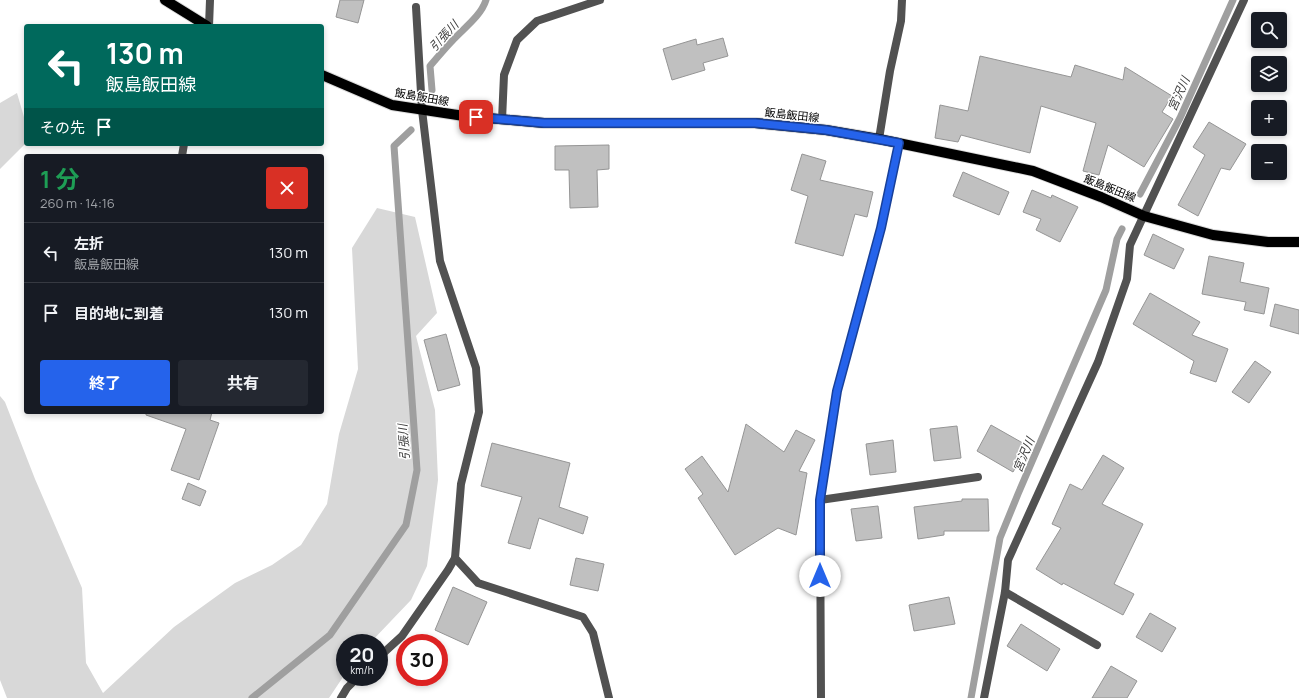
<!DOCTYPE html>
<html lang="ja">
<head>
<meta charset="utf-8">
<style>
  :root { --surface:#171b24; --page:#242831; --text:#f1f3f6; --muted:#9ea1a6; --line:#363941; --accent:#2563eb }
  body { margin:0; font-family:Manrope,"Noto Sans JP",sans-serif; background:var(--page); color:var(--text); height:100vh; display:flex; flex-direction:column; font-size:15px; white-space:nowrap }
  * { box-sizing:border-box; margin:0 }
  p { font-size:13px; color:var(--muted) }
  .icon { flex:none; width:22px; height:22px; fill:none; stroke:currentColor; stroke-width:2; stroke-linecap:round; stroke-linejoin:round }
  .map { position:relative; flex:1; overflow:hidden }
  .panel { position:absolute; left:24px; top:154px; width:300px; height:260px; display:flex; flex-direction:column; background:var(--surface); border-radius:4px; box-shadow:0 2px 6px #0003 }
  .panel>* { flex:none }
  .banner { position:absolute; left:24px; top:24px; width:300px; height:122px; border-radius:4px; box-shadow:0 2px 6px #0003; background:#00695c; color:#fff; overflow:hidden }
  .fabs { position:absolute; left:1251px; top:12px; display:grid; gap:8px }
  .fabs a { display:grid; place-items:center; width:36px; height:36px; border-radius:4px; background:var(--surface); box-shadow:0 2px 6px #0003; font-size:20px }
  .speed { position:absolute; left:336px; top:634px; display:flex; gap:8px; font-size:20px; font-weight:700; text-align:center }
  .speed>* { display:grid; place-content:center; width:52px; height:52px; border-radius:50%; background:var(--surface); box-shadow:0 2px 6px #0003; line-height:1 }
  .speed small { font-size:10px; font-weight:400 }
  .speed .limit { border:6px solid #d22; background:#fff; color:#111 }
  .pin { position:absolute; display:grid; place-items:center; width:34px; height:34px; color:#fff; margin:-17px; border-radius:8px; box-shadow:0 2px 6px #0006 }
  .me { position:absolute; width:44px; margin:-22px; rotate:0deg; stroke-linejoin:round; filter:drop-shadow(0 0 3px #0008) }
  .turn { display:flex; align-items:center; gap:14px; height:84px; padding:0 16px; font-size:18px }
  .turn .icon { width:52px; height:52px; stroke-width:2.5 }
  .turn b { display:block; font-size:28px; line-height:34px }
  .then { display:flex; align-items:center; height:38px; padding:0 16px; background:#0003; gap:8px; font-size:15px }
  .round { display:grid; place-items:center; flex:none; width:42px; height:42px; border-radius:4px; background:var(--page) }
  .summary { display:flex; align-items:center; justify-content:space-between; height:68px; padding:0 16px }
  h1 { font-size:24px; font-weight:700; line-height:30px; color:#1e9e55 }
  .button { display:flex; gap:8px; margin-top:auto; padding:8px 16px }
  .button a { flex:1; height:46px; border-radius:4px; background:var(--accent); color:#fff; font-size:16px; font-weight:700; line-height:46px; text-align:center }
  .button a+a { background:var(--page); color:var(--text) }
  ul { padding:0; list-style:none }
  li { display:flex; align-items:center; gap:12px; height:60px; padding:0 16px; border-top:1px solid var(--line) }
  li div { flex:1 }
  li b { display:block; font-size:15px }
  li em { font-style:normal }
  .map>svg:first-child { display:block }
  .green { fill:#d8d8d8 }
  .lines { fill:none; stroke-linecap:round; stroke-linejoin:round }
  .stream { stroke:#9f9f9f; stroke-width:7 }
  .building { fill:#c0c0c0; stroke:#959595 }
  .primary-casing { stroke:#dbdbdb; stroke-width:12 }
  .service { stroke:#515151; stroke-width:8 }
  .minor { stroke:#515151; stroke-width:8 }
  .primary { stroke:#000; stroke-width:10 }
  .route-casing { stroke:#184099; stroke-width:10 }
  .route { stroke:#2563eb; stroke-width:7 }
  .labels { text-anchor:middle; stroke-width:3; stroke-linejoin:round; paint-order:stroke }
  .street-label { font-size:11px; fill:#000; stroke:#fff }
  .water-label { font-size:12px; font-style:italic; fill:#404040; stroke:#fff }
</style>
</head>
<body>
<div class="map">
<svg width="1299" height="698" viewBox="0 0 1299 698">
  <rect width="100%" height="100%" fill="#fff"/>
  <g class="green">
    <path d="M17,93L26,124V143L0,169V103Z"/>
    <path d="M377,208L415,217L437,313L416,336L435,410L438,480L427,566L411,600L370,643H345V674L329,698H7L0,680V396L5,402L35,479L82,588L86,663L103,693L174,627L235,583L272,565L301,545L327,504L339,434L358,369L352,248Z"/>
  </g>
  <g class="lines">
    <g class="stream">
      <path d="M432,90L430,66C438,57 445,48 453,40C464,28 481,16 486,0"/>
      <path d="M1140,194L1180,118L1233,0"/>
      <path d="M252,698L330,635L406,525L417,470L394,146L411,130"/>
      <path d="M971,698L1000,538L1018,494L1106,290L1117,239L1122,229"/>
    </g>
  </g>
  <g class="building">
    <path d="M340,0H364L358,23L336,17Z"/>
    <path d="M723,38L728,56L703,63L705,70L672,80L663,49L696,39L697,45Z"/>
    <path d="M980,56L1071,77L1075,65L1123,80L1125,67L1172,96L1162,112L1173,119L1144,167L1108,145L1099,175L1083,171L1096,123L1041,106L1030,153L961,135L958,142L935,138L940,105L968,111Z"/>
    <path d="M1209,122L1246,144L1230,170L1221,168L1198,216L1178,205L1205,155L1193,147Z"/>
    <path d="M609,145V169L597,170L598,207L570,208L569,170H555V146Z"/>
    <path d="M802,154L826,161L820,180L873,192L867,217L855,214L843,256L795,243L808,196L791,190Z"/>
    <path d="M963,172L1009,192L999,215L953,196Z"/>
    <path d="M1032,190L1051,198L1052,195L1078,207L1060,242L1036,230L1041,219L1023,212Z"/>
    <path d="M1153,234L1184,249L1174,269L1144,255Z"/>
    <path d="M1209,256L1244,263L1240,282L1269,288L1264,314L1244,310L1246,302L1202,294Z"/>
    <path d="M1150,293L1200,322L1192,335L1228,349L1216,382L1190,373L1194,361L1133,324Z"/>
    <path d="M1275,304L1299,310V334L1270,326Z"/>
    <path d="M446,334L460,385L438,391L424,340Z"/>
    <path d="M1255,361L1271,372L1249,403L1232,392Z"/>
    <path d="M146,412H212L210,420L219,423L199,480L171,470L186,429L146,415Z"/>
    <path d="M746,424L784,452L796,430L815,440L799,471L807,473L796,535L778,528L735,555L698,498L703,494L685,469L702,456L728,492Z"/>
    <path d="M991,425L1028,446L1013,472L977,451Z"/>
    <path d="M957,426L961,458L934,461L930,429Z"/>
    <path d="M893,440L896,472L870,475L866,444Z"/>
    <path d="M492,443L570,463L559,507L588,517L583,534L539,518L530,549L508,543L522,497L481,486Z"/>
    <path d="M1103,455L1124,468L1102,504L1143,524L1114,584L1134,594L1123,615L1063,583L1062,585L1036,569L1061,528L1052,524L1070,484L1082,490Z"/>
    <path d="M188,483L206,491L200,506L182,499Z"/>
    <path d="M962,499H988L989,531H944V535L918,539L914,507L962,501Z"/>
    <path d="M878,506L882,538L856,541L851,509Z"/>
    <path d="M576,558L604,564L598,591L570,585Z"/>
    <path d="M453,587L487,602L468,645L435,630Z"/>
    <path d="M949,597L955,624L914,631L909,605Z"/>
    <path d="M1150,613L1176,628L1162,652L1136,637Z"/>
    <path d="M1021,624L1060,649L1047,671L1007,646Z"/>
    <path d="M1111,666L1137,681L1127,698H1092Z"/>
  </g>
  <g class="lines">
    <g class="primary-casing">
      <g id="primary">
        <path d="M165,0L207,26"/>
        <path d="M322,75L392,105L464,116L544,123H755L826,130L879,139L1033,171L1101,197L1144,216L1213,235L1268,242H1299"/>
      </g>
    </g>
    <g class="service">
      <path d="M502,120L504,75L517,40L537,21L600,0"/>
      <path d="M820,500L978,477"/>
      <path d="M1005,592L1097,645"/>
    </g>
    <g class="minor">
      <path d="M416,7L422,110L440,261L476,368L479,412L461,484L455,558L478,583L583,617L593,633L609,698"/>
      <path d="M209,26L210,0"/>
      <path d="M879,139L890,71L901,21L902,0"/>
      <path d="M182,156L184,144"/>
      <path d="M379,657L402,636L448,570L455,558"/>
      <path d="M341,698L347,688L358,677"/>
      <path d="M821,698L820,500L837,391L881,228L899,143"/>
      <path d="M984,698L1005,592L1008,560L1098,362L1127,279L1130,245L1244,0"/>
    </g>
    <use href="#primary" class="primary"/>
  </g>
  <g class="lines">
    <g class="route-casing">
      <path id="route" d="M476,117L544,123H755L826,130L899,143L881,228L837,391L820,500V576"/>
    </g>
    <use href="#route" class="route"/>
  </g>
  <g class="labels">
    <g class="street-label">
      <text transform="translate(422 97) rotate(10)" y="4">飯島飯田線</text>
      <text transform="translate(792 115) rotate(6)" y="4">飯島飯田線</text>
      <text transform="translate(1110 188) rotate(22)" y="4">飯島飯田線</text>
    </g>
    <g class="water-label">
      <text transform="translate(444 36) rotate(-47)" y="4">引張川</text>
      <text transform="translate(1179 94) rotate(-66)" y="4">宮沢川</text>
      <text transform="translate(404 442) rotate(-94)" y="4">引張川</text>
      <text transform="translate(1024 455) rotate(-67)" y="4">宮沢川</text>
    </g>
  </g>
</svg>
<div class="fabs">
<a><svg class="icon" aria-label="search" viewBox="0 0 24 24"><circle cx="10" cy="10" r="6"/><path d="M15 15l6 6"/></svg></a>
<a><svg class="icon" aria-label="layers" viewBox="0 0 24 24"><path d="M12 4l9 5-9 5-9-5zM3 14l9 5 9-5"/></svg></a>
<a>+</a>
<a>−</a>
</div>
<div class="speed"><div>20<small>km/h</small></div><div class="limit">30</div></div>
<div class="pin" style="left:476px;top:117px;background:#d93025"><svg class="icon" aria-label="arrive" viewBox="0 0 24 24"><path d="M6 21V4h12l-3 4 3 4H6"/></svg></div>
<svg class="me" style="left:820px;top:576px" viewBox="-20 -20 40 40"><circle r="19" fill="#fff"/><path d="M0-13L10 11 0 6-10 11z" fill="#2563eb"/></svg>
<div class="banner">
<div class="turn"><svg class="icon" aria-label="left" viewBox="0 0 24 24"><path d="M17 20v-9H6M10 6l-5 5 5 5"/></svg><div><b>130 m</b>飯島飯田線</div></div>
<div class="then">その先<svg class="icon" aria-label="arrive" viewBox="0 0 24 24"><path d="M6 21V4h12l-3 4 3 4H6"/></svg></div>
</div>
<section class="panel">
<div class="summary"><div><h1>1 分</h1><p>260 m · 14:16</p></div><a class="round" style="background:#d93025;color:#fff"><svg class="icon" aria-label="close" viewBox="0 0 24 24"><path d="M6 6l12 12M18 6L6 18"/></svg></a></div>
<ul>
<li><svg class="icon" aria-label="left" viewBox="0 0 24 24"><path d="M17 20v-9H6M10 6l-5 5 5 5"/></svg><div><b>左折</b><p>飯島飯田線</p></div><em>130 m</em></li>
<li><svg class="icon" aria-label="arrive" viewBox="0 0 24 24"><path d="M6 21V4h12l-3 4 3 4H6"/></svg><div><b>目的地に到着</b></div><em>130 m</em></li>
</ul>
<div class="button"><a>終了</a><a>共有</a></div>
</section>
</div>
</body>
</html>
